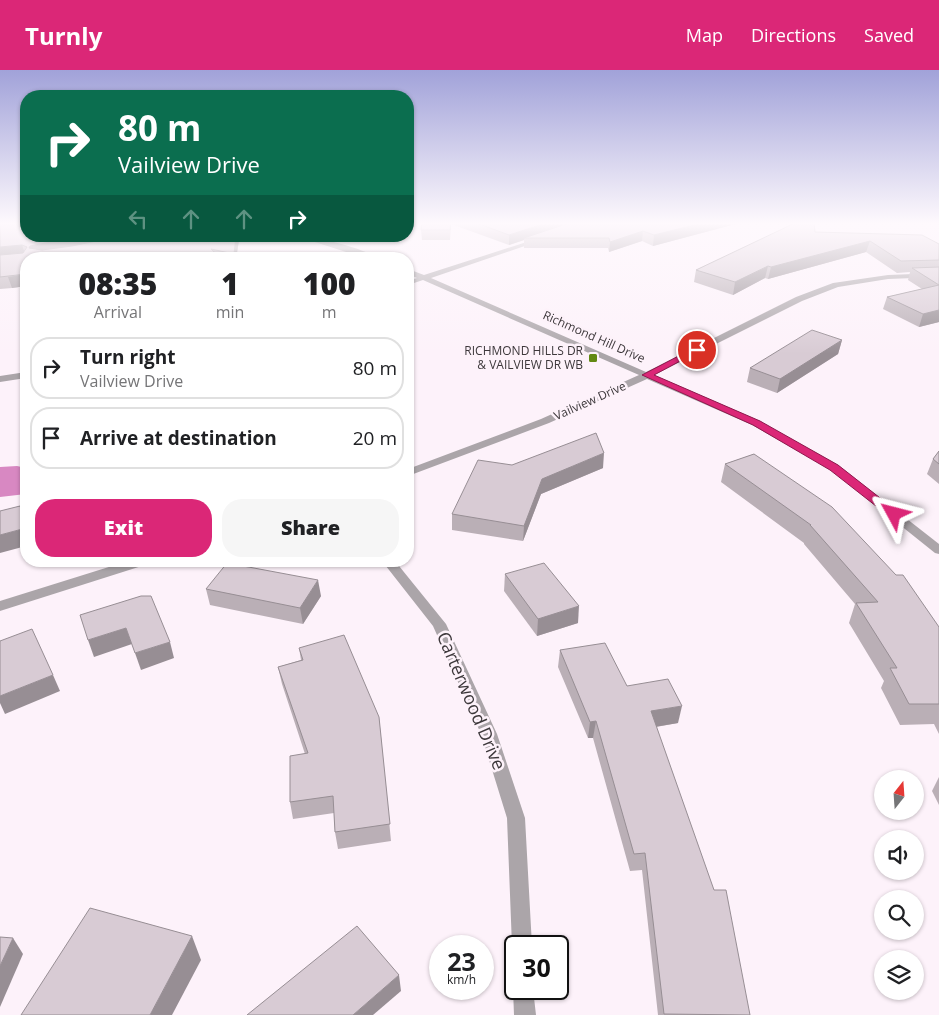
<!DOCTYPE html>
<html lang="en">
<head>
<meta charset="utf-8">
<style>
  :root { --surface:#fff; --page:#f6f6f6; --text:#202124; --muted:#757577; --line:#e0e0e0; --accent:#db2777 }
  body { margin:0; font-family:"Open Sans",sans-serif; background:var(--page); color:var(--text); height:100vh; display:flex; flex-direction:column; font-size:19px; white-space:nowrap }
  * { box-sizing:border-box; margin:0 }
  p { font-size:16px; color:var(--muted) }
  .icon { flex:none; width:28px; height:28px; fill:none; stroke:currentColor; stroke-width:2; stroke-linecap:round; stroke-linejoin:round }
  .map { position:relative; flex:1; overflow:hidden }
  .panel { position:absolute; left:20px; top:182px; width:394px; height:315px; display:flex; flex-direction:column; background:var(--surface); border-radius:20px; box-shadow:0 1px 4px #0004 }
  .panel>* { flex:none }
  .banner { position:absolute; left:20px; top:20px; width:394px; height:152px; border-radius:20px; box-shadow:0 1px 4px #0004; background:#0b6e4f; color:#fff; overflow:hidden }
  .needle { width:32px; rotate:17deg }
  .tools { position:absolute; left:874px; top:700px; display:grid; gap:10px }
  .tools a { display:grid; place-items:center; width:50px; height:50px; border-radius:50%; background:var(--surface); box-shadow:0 1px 4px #0004; font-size:25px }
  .speed { position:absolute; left:429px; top:865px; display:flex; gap:10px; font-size:25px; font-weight:700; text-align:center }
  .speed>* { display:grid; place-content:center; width:65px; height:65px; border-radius:50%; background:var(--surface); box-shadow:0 1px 4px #0004; line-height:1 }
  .speed small { font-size:12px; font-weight:400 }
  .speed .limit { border:2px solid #111; border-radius:8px; background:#fff; color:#111 }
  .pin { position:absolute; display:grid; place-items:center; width:42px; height:42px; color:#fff; margin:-21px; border:2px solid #fff; border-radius:50%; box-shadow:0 1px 5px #0007 }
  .me { position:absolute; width:55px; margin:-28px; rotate:308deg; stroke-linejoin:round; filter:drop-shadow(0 0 4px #0008) }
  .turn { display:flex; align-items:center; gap:18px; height:105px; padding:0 15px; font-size:22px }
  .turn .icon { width:65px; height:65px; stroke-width:2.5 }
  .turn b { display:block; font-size:35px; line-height:42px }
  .lanes { display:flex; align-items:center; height:48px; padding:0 15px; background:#0003; justify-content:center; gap:25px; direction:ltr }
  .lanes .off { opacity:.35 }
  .eta { display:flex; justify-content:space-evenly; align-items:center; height:85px; text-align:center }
  .eta b { font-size:30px; font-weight:800; line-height:35px }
  .cta { display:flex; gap:10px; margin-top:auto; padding:10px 15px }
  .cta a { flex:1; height:58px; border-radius:20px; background:var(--accent); color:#fff; font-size:20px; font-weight:800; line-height:58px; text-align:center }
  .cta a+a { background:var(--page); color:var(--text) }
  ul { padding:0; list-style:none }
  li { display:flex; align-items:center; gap:15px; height:62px; margin:0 10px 8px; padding:0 5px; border:2px solid var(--line); border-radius:20px }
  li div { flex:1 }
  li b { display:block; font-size:19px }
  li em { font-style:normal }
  header { display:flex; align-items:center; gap:30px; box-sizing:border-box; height:70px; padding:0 25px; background:var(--accent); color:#fff }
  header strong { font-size:24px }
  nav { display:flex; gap:28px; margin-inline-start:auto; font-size:18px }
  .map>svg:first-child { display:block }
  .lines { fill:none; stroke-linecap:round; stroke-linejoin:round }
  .river { fill:#d888c2; fill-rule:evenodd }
  .minor { fill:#aba5a9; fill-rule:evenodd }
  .wall { fill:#baafb6 }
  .shaded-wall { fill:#978e94 }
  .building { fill:#d8cbd4; stroke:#978e94 }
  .route { fill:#db2777; stroke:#8e194d }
  .poi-dot { fill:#628912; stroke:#fdf2fa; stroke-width:2 }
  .labels { text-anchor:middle; stroke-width:5; stroke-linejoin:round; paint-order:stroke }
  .far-street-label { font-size:12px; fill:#3d383b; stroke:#fdf2fa }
  .far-poi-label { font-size:12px; fill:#3d383b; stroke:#fdf2fa; text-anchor:end }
  .near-street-label { font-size:18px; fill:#3d383b; stroke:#fdf2fa }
</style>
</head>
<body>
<header>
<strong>Turnly</strong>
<nav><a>Map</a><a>Directions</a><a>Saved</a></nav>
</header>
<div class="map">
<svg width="939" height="945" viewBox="0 0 939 945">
  <rect width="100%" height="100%" fill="#fdf2fa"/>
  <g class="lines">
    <path class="river" d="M17,396L26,398V424L0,427V397Z"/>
    <g class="minor">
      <path d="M296,166C316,166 363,178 380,189H368Z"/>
      <path d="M539,168L545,169L431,208L646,302L796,227L833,213L888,205L939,203V207L888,209L838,217L802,231L654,305L760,351L838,395L939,474V484L935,483L830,399L752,355L647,309L549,353L408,406V399L541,349L639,305L423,210L408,215V211L417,208L408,204V199L424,205Z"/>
      <path d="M26,302V308L0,312V306Z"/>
      <path d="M128,491H149L148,494L0,541V531Z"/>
      <path d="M382,491H395L446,554L497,664L525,748L532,876H515V883L512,876L507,748L481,664L433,556Z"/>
      <path d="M515,913V919H533L536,945H514L513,919Z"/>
    </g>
  </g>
  <g class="wall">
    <path d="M0,152L26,166H301V170H239L236,189H26V216L12,218L0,219Z"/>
    <path d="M422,152H743L653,176L642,171L609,182L608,178H524V170L509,175L451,154L450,170H422L421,160Z"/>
    <path d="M815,162L939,174V252L919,257L883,239L887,227L922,219L908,210L910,202L897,203L866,182L768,209L765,208L733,225L694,212L696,200Z"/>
    <path d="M310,166H375L368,170H332Z"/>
    <path d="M842,270L838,284L777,323L747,312L750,298Z"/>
    <path d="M939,381V414L927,404L933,389Z"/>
    <path d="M754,384L939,557V664L934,654L900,655L881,618L884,611L849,553L855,534L804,474V473L721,412L725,394Z"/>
    <path d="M512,395L603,398L541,424L523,471L452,460V444Z"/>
    <path d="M505,504L578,553L537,566L504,521Z"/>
    <path d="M206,519L321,526L303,554L210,535Z"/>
    <path d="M299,578L379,647L391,771L338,779L335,762L334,743L293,749L290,732L305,684L282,614L278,597L301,590Z"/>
    <path d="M560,580L627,616L678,653L656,657L750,945H658L642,800L630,801L593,668H588L558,597Z"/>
    <path d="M939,707V735L932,721Z"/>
  </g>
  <g class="shaded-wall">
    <path d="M549,152H579L524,168V170L509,175V165Z"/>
    <path d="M706,152H743L653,176L654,165Z"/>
    <path d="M643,161L642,171L609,182L610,172Z"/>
    <path d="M82,166H128L34,187L29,178L30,176Z"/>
    <path d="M236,166H238L239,170L236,189H234V184Z"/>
    <path d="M368,166H375L368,170Z"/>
    <path d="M870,171L866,182L768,209L771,197Z"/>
    <path d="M22,175L26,186L0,188V177Z"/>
    <path d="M154,186V189H140Z"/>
    <path d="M768,196L765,208L733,225L735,212Z"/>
    <path d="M26,204V216L12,218L8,207Z"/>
    <path d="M939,240V252L919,257L923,244Z"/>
    <path d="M842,270L838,284L777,323L780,309Z"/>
    <path d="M604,383L603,398L541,424L523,471L524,456L542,409Z"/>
    <path d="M26,458V476L0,483V465Z"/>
    <path d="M318,510L321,526L303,554L300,538Z"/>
    <path d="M579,536L578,553L537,566L538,549Z"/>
    <path d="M126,558L132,574L94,587L88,570Z"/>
    <path d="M170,572L174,588L141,600L135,583Z"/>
    <path d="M53,605L60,621L5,644L0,633V626Z"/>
    <path d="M682,636L678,653L648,658L651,641Z"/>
    <path d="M596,651L593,668H588L590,652Z"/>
    <path d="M192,866L201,890L172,945H150Z"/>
    <path d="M13,868L23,884L0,937V896Z"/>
    <path d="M399,905L401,921L373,945H353Z"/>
  </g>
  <g class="building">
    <path d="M0,152H26V166H82L30,176L29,178L42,180L72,176L121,166H236L234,184L211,179L222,189H157L154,186L140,189H26V204L0,207V185L23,183L27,177L22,175L0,177Z"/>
    <path d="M422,152H451L450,160H421Z"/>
    <path d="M474,152H549L509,165Z"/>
    <path d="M572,152H706L654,165L643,161L610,172L609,168H524Z"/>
    <path d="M797,152H814L815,162L922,165L939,174V190L901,191L870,171L771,197L768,196L735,212L696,200Z"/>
    <path d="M939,197V240L923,244L887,227L939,215L912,198Z"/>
    <path d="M812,260L842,270L780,309L750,298Z"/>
    <path d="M596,363L604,383L542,409L524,456L452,444L478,390L512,395Z"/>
    <path d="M939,381V394L933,389Z"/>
    <path d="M754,384L832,437L896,505H903L939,557V634H909L890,598H897L856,533L878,532L810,455H811L725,394Z"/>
    <path d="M20,436L26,455V458L0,465V441Z"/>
    <path d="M227,493L318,510L300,538L206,519Z"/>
    <path d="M544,493L579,536L538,549L505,504Z"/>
    <path d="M141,526H151L170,572L135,583L126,558L88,570L80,545Z"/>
    <path d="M32,559L53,605L0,626V571Z"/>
    <path d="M344,565L379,647L390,754L335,762L333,726L290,732V686L308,683L278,597L303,590L299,578Z"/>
    <path d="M605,573L627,616L668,609L682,636L651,641L714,820H726L750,945L664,944L645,783L634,784L596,651L590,652L560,580Z"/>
    <path d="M90,838L192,866L150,945H21Z"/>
    <path d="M357,856L399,905L353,945H247Z"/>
    <path d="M0,867L13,868L0,896Z"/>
  </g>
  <linearGradient id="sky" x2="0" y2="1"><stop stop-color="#a1a2d9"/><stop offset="0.54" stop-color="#fef9fd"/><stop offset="1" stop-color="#fef9fd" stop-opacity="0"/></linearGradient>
  <rect width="939" height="284" fill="url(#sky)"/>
  <path class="route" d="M694,278L701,280L654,305L760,351L838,395L898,442L899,444L898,447H890L830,400L753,355L642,305Z"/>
  <rect class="poi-dot" x="588" y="283" width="10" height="10" rx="2.5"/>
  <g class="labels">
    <g class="far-street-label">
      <text transform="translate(594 267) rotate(24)" y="4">Richmond Hill Drive</text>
      <text transform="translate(590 331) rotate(-24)" y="4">Vailview Drive</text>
    </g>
    <g class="far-poi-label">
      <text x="583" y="285">RICHMOND HILLS DR<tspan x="583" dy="14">&amp; VAILVIEW DR WB</tspan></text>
    </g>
    <g class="near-street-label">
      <text transform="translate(471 631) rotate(67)" y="6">Carterwood Drive</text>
    </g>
  </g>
</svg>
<div class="tools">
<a><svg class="needle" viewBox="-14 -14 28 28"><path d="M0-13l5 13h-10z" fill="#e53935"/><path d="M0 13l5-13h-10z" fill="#757577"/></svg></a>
<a><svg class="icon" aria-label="sound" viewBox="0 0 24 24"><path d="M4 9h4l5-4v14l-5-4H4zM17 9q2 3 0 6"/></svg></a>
<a><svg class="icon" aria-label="search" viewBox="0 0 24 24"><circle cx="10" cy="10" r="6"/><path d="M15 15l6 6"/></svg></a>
<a><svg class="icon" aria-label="layers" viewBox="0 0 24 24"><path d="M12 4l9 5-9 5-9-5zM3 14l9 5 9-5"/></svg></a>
</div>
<div class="speed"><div>23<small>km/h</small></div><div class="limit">30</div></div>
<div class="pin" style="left:697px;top:280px;background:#d93025"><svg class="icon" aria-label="arrive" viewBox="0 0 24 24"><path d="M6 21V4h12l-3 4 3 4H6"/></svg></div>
<svg class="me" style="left:894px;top:444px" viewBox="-20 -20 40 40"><path d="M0-17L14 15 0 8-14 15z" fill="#db2777" stroke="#fff" stroke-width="4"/></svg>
<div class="banner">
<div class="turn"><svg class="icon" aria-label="right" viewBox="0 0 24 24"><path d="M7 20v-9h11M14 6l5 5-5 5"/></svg><div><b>80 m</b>Vailview Drive</div></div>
<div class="lanes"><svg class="icon off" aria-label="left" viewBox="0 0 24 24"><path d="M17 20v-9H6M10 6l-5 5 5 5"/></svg><svg class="icon off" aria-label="ahead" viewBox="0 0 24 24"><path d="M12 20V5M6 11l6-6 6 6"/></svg><svg class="icon off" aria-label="ahead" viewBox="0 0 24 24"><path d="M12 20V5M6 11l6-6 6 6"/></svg><svg class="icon" aria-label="right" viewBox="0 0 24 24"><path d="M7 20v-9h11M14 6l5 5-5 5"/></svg></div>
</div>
<section class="panel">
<div class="eta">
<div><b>08:35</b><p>Arrival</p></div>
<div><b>1</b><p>min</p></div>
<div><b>100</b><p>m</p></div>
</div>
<ul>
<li><svg class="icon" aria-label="right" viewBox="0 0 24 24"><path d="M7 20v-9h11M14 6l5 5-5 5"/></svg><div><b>Turn right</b><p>Vailview Drive</p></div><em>80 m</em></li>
<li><svg class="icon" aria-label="arrive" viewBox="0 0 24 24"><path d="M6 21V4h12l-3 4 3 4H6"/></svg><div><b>Arrive at destination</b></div><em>20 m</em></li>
</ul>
<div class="cta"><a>Exit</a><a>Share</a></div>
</section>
</div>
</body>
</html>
